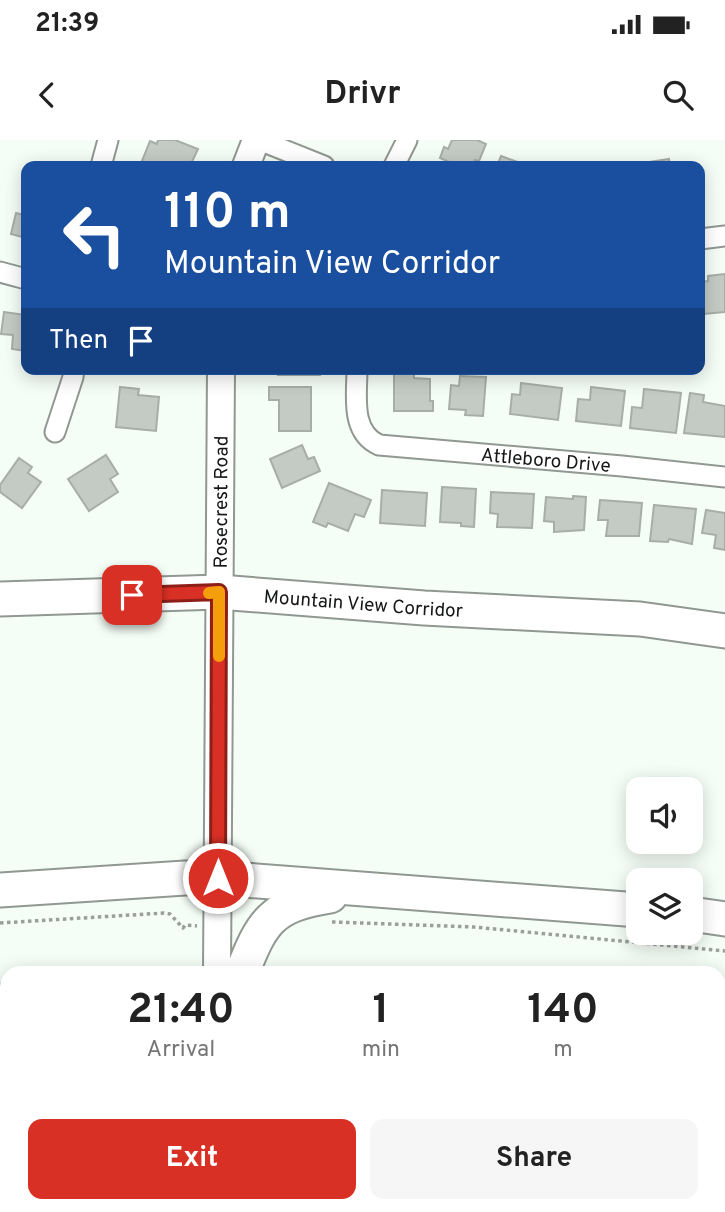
<!DOCTYPE html>
<html lang="en">
<head>
<meta charset="utf-8">
<style>
  :root { --surface:#fff; --page:#f6f6f6; --text:#222; --muted:#767676; --accent:#d93025 }
  body { margin:0; font-family:Overpass,sans-serif; background:var(--page); color:var(--text); height:100vh; display:flex; flex-direction:column; font-size:26px; white-space:nowrap }
  * { box-sizing:border-box; margin:0 }
  p { font-size:23px; color:var(--muted) }
  .icon { flex:none; width:38px; height:38px; fill:none; stroke:currentColor; stroke-width:2; stroke-linecap:round; stroke-linejoin:round }
  .map { position:relative; flex:1; overflow:hidden }
  .drawer { position:absolute; left:0px; top:826px; width:726px; height:247px; display:flex; flex-direction:column; background:var(--surface); border-radius:21px 21px 0 0; box-shadow:0 4px 18px #0003 }
  .drawer>* { flex:none }
  .banner { position:absolute; left:21px; top:21px; width:684px; height:214px; border-radius:14px; box-shadow:0 4px 18px #0003; background:#1a4fa0; color:#fff; overflow:hidden }
  .controls { position:absolute; left:626px; top:637px; display:grid; gap:14px }
  .controls a { display:grid; place-items:center; width:77px; height:77px; border-radius:14px; background:var(--surface); box-shadow:0 4px 18px #0003; font-size:35px }
  .pin { position:absolute; display:grid; place-items:center; width:60px; height:60px; color:#fff; margin:-30px; border-radius:14px; box-shadow:0 4px 10px #0006 }
  .me { position:absolute; width:77px; margin:-38px; rotate:0deg; stroke-linejoin:round; filter:drop-shadow(0 0 5px #0008) }
  .turn { display:flex; align-items:center; gap:24px; height:147px; padding:0 28px; font-size:32px }
  .turn .icon { width:91px; height:91px; stroke-width:2.5 }
  .turn b { display:block; font-size:49px; line-height:60px }
  .then { display:flex; align-items:center; height:66px; padding:0 28px; background:#0003; gap:14px; font-size:26px }
  .eta { display:flex; justify-content:space-evenly; align-items:center; height:119px; text-align:center }
  .eta b { font-size:42px; font-weight:700; line-height:49px }
  .button { display:flex; gap:14px; margin-top:auto; padding:14px 28px }
  .button a { flex:1; height:80px; border-radius:14px; background:var(--accent); color:#fff; font-size:28px; font-weight:700; line-height:80px; text-align:center }
  .button a+a { background:var(--page); color:var(--text) }
  .status { display:flex; justify-content:space-between; align-items:center; height:49px; padding:0 35px; background:var(--surface); direction:ltr }
  .status svg { height:19px; fill:currentColor }
  header { display:flex; justify-content:space-between; align-items:center; height:91px; padding:0 28px; background:var(--surface); font-size:32px; font-weight:700 }
  .map>svg:first-child { display:block }
  .building { fill:#c3cbc4; stroke:#a6aea7; stroke-width:2 }
  .lines { fill:none; stroke-linecap:round; stroke-linejoin:round }
  .street-casing { stroke:#909891; stroke-width:23 }
  .secondary-casing { stroke:#909891; stroke-width:30 }
  .highway-casing { stroke:#909891; stroke-width:37 }
  .path { stroke:#999f9a; stroke-width:3.5; stroke-dasharray:3.5 3.5; stroke-linecap:butt }
  .street { stroke:#fff; stroke-width:19 }
  .secondary { stroke:#fff; stroke-width:26 }
  .highway { stroke:#fff; stroke-width:33 }
  .route-casing { stroke:#8d1f18; stroke-width:18 }
  .route { stroke:#d93025; stroke-width:12 }
  .slow { stroke:#f59e0b; stroke-width:12 }
  .labels { text-anchor:middle; stroke-width:5; stroke-linejoin:round; paint-order:stroke }
  .street-label { font-size:19px; fill:#151816; stroke:#fff }
</style>
</head>
<body>
<div class="status"><b>21:39</b><svg viewBox="0 0 49 12"><path d="M0 12V9h3v3zM5 12V6h3v6zM10 12V3h3v9zM15 12V0h3v12zM26 1h20v11H26zM47 4h2v5h-2z"/></svg></div>
<header><svg class="icon" aria-label="back" viewBox="0 0 24 24"><path d="M15 5l-7 7 7 7"/></svg>Drivr<svg class="icon" aria-label="search" viewBox="0 0 24 24"><circle cx="10" cy="10" r="6"/><path d="M15 15l6 6"/></svg></header>
<div class="map">
<svg width="725" height="1072" viewBox="0 0 725 1072">
  <rect width="100%" height="100%" fill="#f5fef6"/>
  <g class="building">
    <path d="M158,0H175L198,9L190,26H140L150,1L157,4Z"/>
    <path d="M452,0H477L486,4L479,21L475,20L473,26H458L440,18L444,7L448,9Z"/>
    <path d="M501,16L529,26H497Z"/>
    <path d="M669,19L670,26H642V23Z"/>
    <path d="M26,68V98L11,94L16,73L24,75Z"/>
    <path d="M725,134V172L704,174L703,165H700V142L708,141V136Z"/>
    <path d="M4,172L26,175V211L12,209L13,195L1,194Z"/>
    <path d="M279,229H320V235H278Z"/>
    <path d="M394,229H414V238L430,239V261H433V271H394Z"/>
    <path d="M460,236L486,237L483,276L465,275L466,270L449,269L451,245L459,246Z"/>
    <path d="M521,243L562,248L558,280L510,274L512,254L520,255Z"/>
    <path d="M120,247L139,249L138,255L159,257L156,291L116,287Z"/>
    <path d="M269,247H311V291H279V260H269Z"/>
    <path d="M591,247L625,251L621,286L576,281L578,259L590,260Z"/>
    <path d="M644,249L681,253L676,293L630,288L632,267L642,268Z"/>
    <path d="M690,253L704,255L703,262L725,266V297L684,293Z"/>
    <path d="M302,305L308,319L314,317L320,331L282,348L270,319Z"/>
    <path d="M106,315L118,334L110,339L118,352L89,371L68,339Z"/>
    <path d="M19,318L32,327L28,333L41,342L22,368L0,352V345Z"/>
    <path d="M329,343L371,360L364,377L355,374L348,391L328,383L326,387L313,382Z"/>
    <path d="M442,347L476,349L474,387L461,386V383L440,382Z"/>
    <path d="M382,350L427,353L425,386L380,383Z"/>
    <path d="M491,352L534,354L532,388L497,387L498,374L490,373Z"/>
    <path d="M573,356L586,357L584,390L554,392V382L544,381L546,357L573,359Z"/>
    <path d="M600,360L642,363L639,396H606L608,380H598Z"/>
    <path d="M654,365L696,369L692,404L669,399L668,402L650,401Z"/>
    <path d="M706,370L725,373V410L714,408L716,395L702,393Z"/>
    <path d="M0,843H7V877L0,876Z"/>
    <rect x="719" y="884" width="6" height="40"/>
    <path d="M0,952L7,953V1066H19V1070H0Z"/>
    <rect x="719" y="1003" width="6" height="33"/>
    <path d="M85,1066L106,1068L120,1070L84,1072Z"/>
    <path d="M483,1066H519V1072H482Z"/>
    <path d="M592,1066H630L629,1072H592Z"/>
    <path d="M672,1066H709L724,1068L723,1072H671Z"/>
  </g>
  <g class="lines">
    <g class="street-casing">
      <g id="street">
        <path d="M259,0L324,26"/>
        <path d="M101,26L108,0"/>
        <path d="M394,26L407,0"/>
        <path d="M700,99L725,96"/>
        <path d="M0,132L26,139"/>
        <path id="s1" d="M357,229C357,255 350,292 379,305L622,326L725,337"/>
        <path d="M55,292L73,237L74,229"/>
        <path d="M0,903H7"/>
        <path d="M719,960H725"/>
        <path d="M52,1072L54,1066"/>
        <path d="M553,1072V1066"/>
      </g>
    </g>
    <g class="secondary-casing">
      <g id="secondary">
        <path d="M246,26L256,0"/>
        <path id="s2" d="M217,833L221,229"/>
        <path d="M211,1072L212,1066"/>
      </g>
    </g>
    <g class="highway-casing">
      <g id="highway">
        <path id="s3" d="M0,459L219,452L424,468L640,479L725,491"/>
        <path d="M0,750L185,738H218L639,770"/>
        <path d="M691,774L725,779"/>
        <path d="M242,833C262,781 272,765 330,756"/>
      </g>
    </g>
    <g class="path">
      <path d="M332,782L474,787L725,811"/>
      <path d="M0,783L164,773L170,774L183,788L185,785L197,786"/>
    </g>
    <use href="#street" class="street"/>
    <use href="#secondary" class="secondary"/>
    <use href="#highway" class="highway"/>
  </g>
  <g class="lines">
    <g class="route-casing">
      <path id="route" d="M132,455L219,452L218,738"/>
    </g>
    <use href="#route" class="route"/>
    <path class="slow" d="M209,453L219,452V516"/>
  </g>
  <g class="labels">
    <g class="street-label">
      <text dy="7" stroke="none"><textPath href="#s1" startOffset="252">Attleboro Drive</textPath></text>
      <text dy="7" stroke="none"><textPath href="#s2" startOffset="471">Rosecrest Road</textPath></text>
      <text dy="7" stroke="none"><textPath href="#s3" startOffset="364">Mountain View Corridor</textPath></text>
    </g>
  </g>
</svg>
<div class="controls">
<a><svg class="icon" aria-label="sound" viewBox="0 0 24 24"><path d="M4 9h4l5-4v14l-5-4H4zM17 9q2 3 0 6"/></svg></a>
<a><svg class="icon" aria-label="layers" viewBox="0 0 24 24"><path d="M12 4l9 5-9 5-9-5zM3 14l9 5 9-5"/></svg></a>
</div>
<div class="pin" style="left:132px;top:455px;background:#d93025"><svg class="icon" aria-label="arrive" viewBox="0 0 24 24"><path d="M6 21V4h12l-3 4 3 4H6"/></svg></div>
<svg class="me" style="left:218px;top:738px" viewBox="-20 -20 40 40"><circle r="17" fill="#d93025" stroke="#fff" stroke-width="3"/><path d="M0-11L8 9 0 5-8 9z" fill="#fff"/></svg>
<div class="banner">
<div class="turn"><svg class="icon" aria-label="left" viewBox="0 0 24 24"><path d="M17 20v-9H6M10 6l-5 5 5 5"/></svg><div><b>110 m</b>Mountain View Corridor</div></div>
<div class="then">Then<svg class="icon" aria-label="arrive" viewBox="0 0 24 24"><path d="M6 21V4h12l-3 4 3 4H6"/></svg></div>
</div>
<section class="drawer">
<div class="eta">
<div><b>21:40</b><p>Arrival</p></div>
<div><b>1</b><p>min</p></div>
<div><b>140</b><p>m</p></div>
</div>
<div class="button"><a>Exit</a><a>Share</a></div>
</section>
</div>
</body>
</html>
